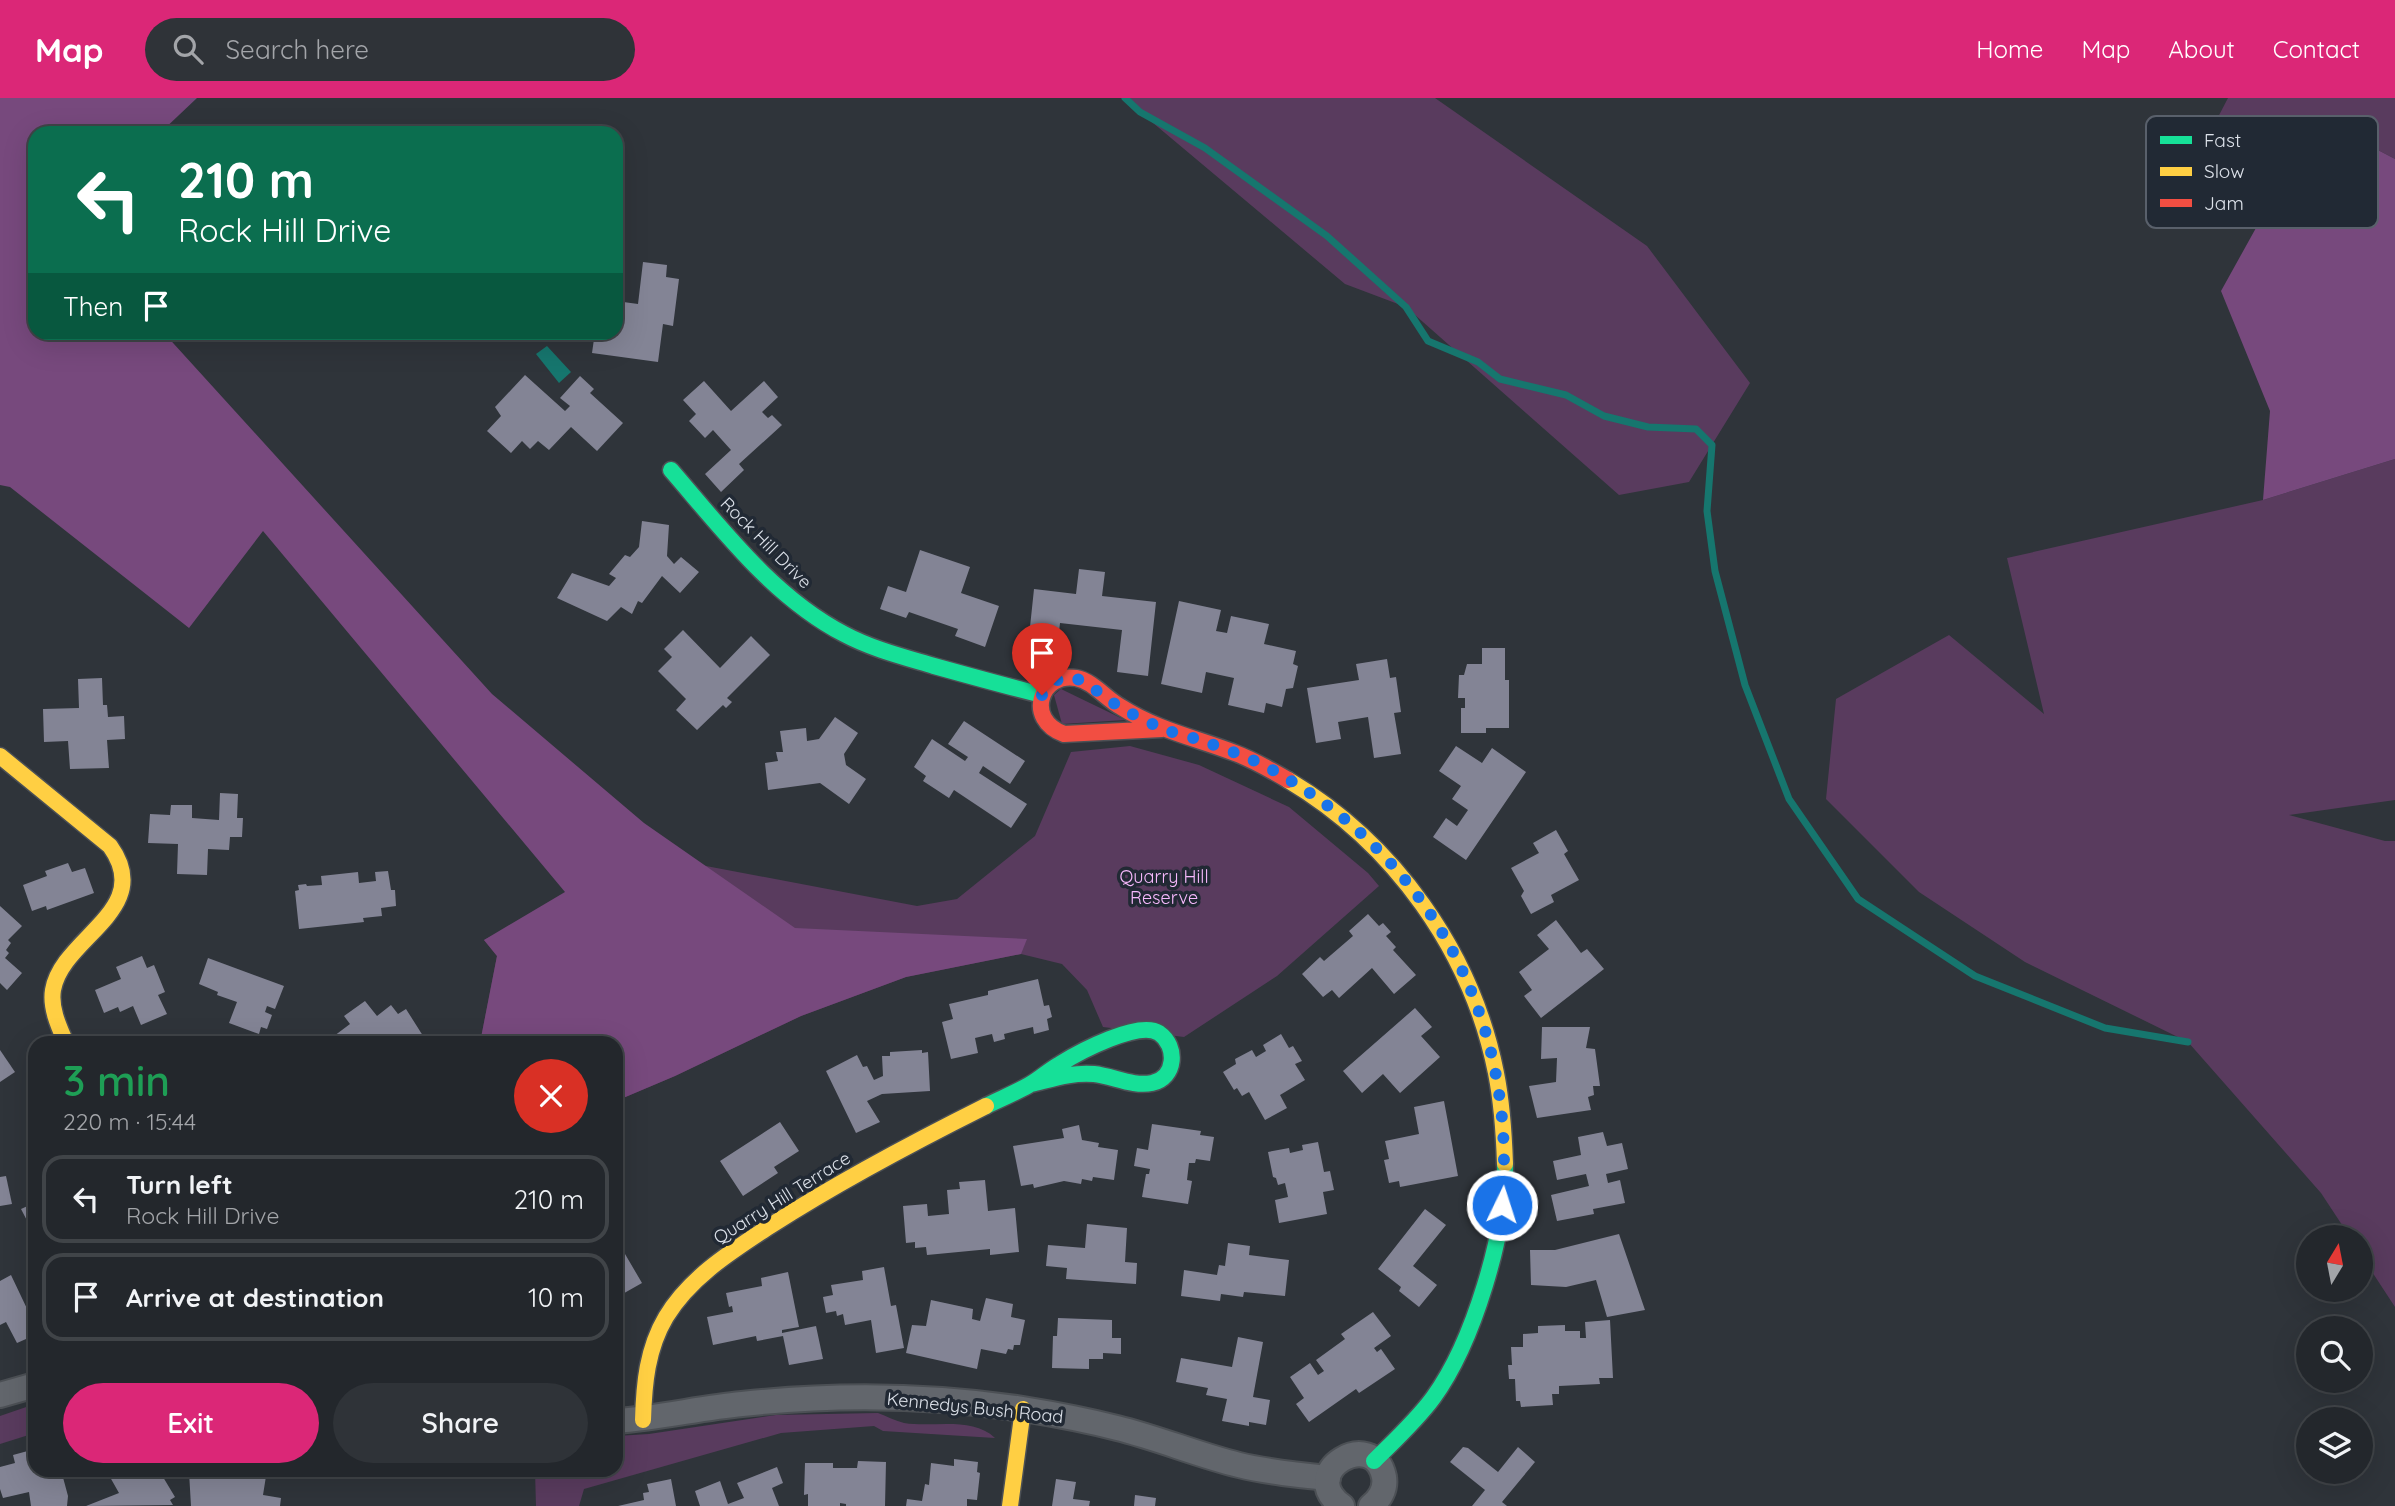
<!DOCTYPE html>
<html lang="en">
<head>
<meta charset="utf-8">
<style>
  :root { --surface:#23272c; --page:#2f3338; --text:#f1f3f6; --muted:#a3a5a9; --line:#404448; --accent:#db2777 }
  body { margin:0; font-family:Quicksand,sans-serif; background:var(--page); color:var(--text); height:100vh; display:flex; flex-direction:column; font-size:26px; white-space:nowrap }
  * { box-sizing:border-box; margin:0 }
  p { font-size:23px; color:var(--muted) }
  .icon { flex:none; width:38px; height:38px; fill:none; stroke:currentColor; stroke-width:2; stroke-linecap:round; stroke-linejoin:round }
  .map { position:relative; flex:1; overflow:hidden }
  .details { position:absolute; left:28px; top:938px; width:595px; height:441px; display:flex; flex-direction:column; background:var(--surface); border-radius:21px; box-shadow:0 7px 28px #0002,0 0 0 2px var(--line) }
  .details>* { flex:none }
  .hud { position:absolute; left:28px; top:28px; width:595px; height:214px; border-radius:21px; box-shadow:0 7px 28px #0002,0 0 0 2px var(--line); background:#0b6e4f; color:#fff; overflow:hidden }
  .needle { width:46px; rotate:10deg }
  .fabs { position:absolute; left:2296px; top:1127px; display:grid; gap:14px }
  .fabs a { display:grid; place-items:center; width:77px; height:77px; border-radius:50%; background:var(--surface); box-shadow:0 7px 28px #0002,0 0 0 2px var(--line); font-size:35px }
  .pin { position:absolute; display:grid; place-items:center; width:60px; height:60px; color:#fff; margin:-72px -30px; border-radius:50% 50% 50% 0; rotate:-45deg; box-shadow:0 0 7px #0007 }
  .pin .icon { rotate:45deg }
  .me { position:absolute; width:77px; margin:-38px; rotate:4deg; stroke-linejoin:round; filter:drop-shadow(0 0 5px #0008) }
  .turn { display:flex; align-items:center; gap:24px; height:147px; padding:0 35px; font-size:32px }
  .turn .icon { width:91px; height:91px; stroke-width:2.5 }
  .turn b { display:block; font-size:49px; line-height:60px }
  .then { display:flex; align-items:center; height:66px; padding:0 35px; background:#0003; gap:14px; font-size:26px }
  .round { display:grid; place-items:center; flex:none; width:74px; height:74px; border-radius:37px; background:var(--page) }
  .overview { display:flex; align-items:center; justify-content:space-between; height:119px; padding:0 35px }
  h1 { font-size:42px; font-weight:600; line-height:52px; color:#1e9e55 }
  .action { display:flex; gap:14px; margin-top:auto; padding:14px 35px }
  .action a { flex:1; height:80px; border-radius:42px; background:var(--accent); color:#fff; font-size:28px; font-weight:600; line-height:80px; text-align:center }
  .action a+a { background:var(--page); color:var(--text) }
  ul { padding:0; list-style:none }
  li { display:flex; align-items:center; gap:21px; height:88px; margin:0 14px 10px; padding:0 21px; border:4px solid var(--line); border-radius:21px }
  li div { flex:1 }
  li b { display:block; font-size:26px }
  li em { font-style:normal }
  header { display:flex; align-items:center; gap:42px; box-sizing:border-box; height:98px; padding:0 35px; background:var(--accent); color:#fff }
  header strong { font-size:33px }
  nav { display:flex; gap:38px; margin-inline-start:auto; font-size:24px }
  .search { width:490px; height:63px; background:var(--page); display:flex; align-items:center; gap:18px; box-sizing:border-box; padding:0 24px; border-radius:38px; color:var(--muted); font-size:26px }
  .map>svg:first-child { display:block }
  .green { fill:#593b5e }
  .forest { fill:#77497d }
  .water { fill:#16766e }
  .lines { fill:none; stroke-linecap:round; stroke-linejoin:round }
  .stream { stroke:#16766e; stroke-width:7 }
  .building { fill:#838495 }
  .street-casing { stroke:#4c5055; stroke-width:28 }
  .fast-casing { stroke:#4c5055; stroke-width:19 }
  .slow-casing { stroke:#4c5055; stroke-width:19 }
  .jam-casing { stroke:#4c5055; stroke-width:19 }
  .street { stroke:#62666c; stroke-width:24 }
  .fast { stroke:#16e098; stroke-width:16 }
  .slow { stroke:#ffcf43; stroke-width:16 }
  .jam { stroke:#f24e42; stroke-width:16 }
  .route { stroke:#1a73e8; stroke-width:12; stroke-dasharray:0 21.6 }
  .labels { text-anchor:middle; stroke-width:7; stroke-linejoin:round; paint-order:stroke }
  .street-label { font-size:18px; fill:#dde2ea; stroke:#212934 }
  .park-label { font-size:18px; fill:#f7b9fd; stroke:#212934 }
  .key { fill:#212934; stroke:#59606b; stroke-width:2 }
  .key-label { font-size:19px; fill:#dde2ea }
</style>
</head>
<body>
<header>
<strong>Map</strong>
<div class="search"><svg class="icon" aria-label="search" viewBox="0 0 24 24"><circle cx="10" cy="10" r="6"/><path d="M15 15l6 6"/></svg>Search here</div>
<nav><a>Home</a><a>Map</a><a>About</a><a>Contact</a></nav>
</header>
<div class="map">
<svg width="2395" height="1408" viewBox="0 0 2395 1408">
  <rect width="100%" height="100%" fill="#2f343a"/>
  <g class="green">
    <path d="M1128,0H1435L1647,148L1750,285L1689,384L1619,397L1406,209L1345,186L1140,14Z"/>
    <path d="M2228,0H2395V61L2317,20L2257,127L2180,92Z"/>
    <path d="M2395,361V702L2289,717L2385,743H2395V1209L2361,1157V1139H2350L2321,1095L2188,944L2025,864L1919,794L1826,701L1836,601L1949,537L2044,616L2007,460L2263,402Z"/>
    <path d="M1061,591L1125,622L1062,626L1054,597Z"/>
    <path d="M1130,648L1199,667L1289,709L1368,775L1379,788L1277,878L1184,939L1103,929L1087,892L1062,866L1021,856L906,879L801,918L675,978L616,1003V945H480L497,858L484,842L648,757L917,808L957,801L1035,738L1071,654Z"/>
    <path d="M35,1306V1335L0,1346V1318Z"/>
    <path d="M878,1315C886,1318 896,1323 904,1325C933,1330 972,1318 995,1340L883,1333L874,1328L781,1335L584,1391L579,1408H536L535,1373L531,1372H616V1338L649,1336L776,1317Z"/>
  </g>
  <g class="forest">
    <path d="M0,0H197L160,35H35V234L164,235L492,596L644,725L795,830L1027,841L1021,856L906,879L801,918L675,978L616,1003V945H480L497,858L484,842L565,794L263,433L189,530L10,389L0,387Z"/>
    <path d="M2317,20L2395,61V361L2263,402L2270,313L2221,193Z"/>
  </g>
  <path class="water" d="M547,248L571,274L559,285L536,256Z"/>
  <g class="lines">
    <path class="stream" d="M1125,0L1140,14L1205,50L1327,138L1406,209L1428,243L1478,264L1500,281L1566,297L1604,318L1648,329L1696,331L1712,347L1707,413L1715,473L1745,587L1789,701L1858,801L1975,878L2105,930L2188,944"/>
  </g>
  <g class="building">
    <path d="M643,164L667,167L666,179L679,181L673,228L663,226L658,264L592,255L595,234H616V203L638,206Z"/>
    <path d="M525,277L565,313L570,308L560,300L580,278L594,291L590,295L623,325L597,353L571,329L549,352L538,343L530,351L522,343L511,355L487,333L501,318L495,309Z"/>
    <path d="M704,283L731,313L764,283L778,299L762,314L768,320L772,317L782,327L739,366L744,372L721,394L705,376L731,352L713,332L705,340L689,323L696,316L683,302Z"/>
    <path d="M642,423L669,427L667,458L674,466L681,459L699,474L680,495L662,478L642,505L638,503L632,516L621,509L607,523L557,500L572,475L609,488L616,480L609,476L625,457L630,459L639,449Z"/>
    <path d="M920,452L970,469L961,495L999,508L985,549L955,538L958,531L909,514L906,520L880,511L888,488L906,494Z"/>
    <path d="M1079,471L1105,474L1102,498L1156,504L1148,578L1117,574L1122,532L1060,525L1057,552L1028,548L1034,491L1076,496Z"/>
    <path d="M1179,503L1221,512L1216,533L1227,535L1231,518L1269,526L1264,546L1296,553L1293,566L1298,568L1293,590L1286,591L1282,609L1266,605L1264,615L1228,607L1234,580L1206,574L1202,595L1161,586Z"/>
    <path d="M683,532L720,570L751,538L770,557L727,600L732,604L726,610L723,607L697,632L676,612L686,601L658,573L672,559L664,551Z"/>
    <path d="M1482,550H1505V582H1509V630H1486V635H1461V610H1465V600H1458L1459,577H1464L1467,566H1482Z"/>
    <path d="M1387,561L1390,580L1396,579L1401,614L1394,615L1401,656L1374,660L1368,619L1338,624L1341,641L1316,645L1307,590L1359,582L1356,566Z"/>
    <path d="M102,580L103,607H107L108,619L124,618L125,641L107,642L109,670L70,671L68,643L44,644L43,611L79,610L78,581Z"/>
    <path d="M835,619L858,635L844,656L846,667L866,681L849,706L820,685L768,692L765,665L778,663L776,654H783L780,633L806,630L807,643L819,641Z"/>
    <path d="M964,623L1025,663L1010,686L983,668L979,675L1027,706L1011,730L954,692L949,700L923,683L926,678L914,669L932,641L965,663L968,659L948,646Z"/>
    <path d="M1456,648L1482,665L1492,650L1526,674L1466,762L1433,739L1446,720L1457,728L1468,712L1452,701L1461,688L1439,673Z"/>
    <path d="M220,695L238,696L237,720H243L242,739H230L229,752L208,751L207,777L177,776L178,746L148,745L150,716L170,717L171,707H192V720L219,722Z"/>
    <path d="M1556,732L1568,753L1564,756L1579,782L1551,797L1554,804L1531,816L1521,798L1524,793L1511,770L1539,755L1533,745Z"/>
    <path d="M68,765L72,774L85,770L94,795L47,812L46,808L32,813L23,787L47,778L45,773Z"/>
    <path d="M388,773L391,792H395L396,808L381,810L382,818L363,820L364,824L299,831L295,793L299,792L298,787L306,786L307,788L322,787L321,778L358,774L359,785L376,783L375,774Z"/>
    <path d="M0,808L22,828L8,842L11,845L6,852L9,855L5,860L22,875L7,892L0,885Z"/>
    <path d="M1368,816L1379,828L1383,825L1391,834L1386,838L1396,849L1393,852L1416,877L1394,896L1372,870L1339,900L1332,892L1323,899L1302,876L1320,859L1324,863L1353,838L1349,833Z"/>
    <path d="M1556,822L1581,855L1587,851L1604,871L1541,920L1524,898L1532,892L1519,874L1549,851L1537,837Z"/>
    <path d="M142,858L147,870L154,867L165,894L158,897L167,916L141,927L133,908L120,914L118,909L104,915L95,892L121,881L116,869Z"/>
    <path d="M208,860L284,888L275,911L267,908L265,914L272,917L267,931L261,929L259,936L229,925L237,904L217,897L218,894L199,886Z"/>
    <path d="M1038,881L1044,908L1049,907L1052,919L1047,921L1049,932L1034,936L1033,929L1004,936L1005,941L994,944L992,936L975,940L978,955L951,961L942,924L953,921L949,906L988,897V893Z"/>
    <path d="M365,903L377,918L391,907L398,916L406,911L425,941L420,945H339L334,938L350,926L344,918Z"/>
    <path d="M1415,910L1432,929L1421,938L1440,959L1400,995L1383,976L1362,995L1343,973Z"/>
    <path d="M1542,929H1590L1586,950L1595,951L1600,988H1593L1594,997L1588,999L1591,1012L1537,1020L1529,988L1556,984L1557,960L1541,961Z"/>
    <path d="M1281,936L1289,950L1293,948L1302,963L1295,966L1305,982L1280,997L1287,1010L1265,1022L1249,994L1242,998L1237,990L1234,992L1223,974L1236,966L1235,961L1252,952L1256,959L1266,953L1263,947Z"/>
    <path d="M0,952L15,974L0,984Z"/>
    <path d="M922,952V955L928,954L930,993L882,996L867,1003L880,1024L856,1035L826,973L857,957L863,969L867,968L874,982L883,978L882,958H890V954Z"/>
    <path d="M1444,1003L1458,1078L1400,1089L1399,1083L1389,1085L1384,1062L1389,1061L1385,1043L1419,1036L1414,1009Z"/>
    <path d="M780,1024L799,1053L774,1069L778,1075L743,1098L720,1063Z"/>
    <path d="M1152,1026L1201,1033L1200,1037L1214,1039L1210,1063L1196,1061L1195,1065H1189L1187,1082L1192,1083L1188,1106L1142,1099L1146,1076H1149L1150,1071L1134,1068L1137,1050L1148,1052Z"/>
    <path d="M1079,1027L1082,1042L1099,1045L1098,1049L1118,1052L1114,1082L1093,1079L1092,1083L1082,1081L1081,1086L1064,1083L1034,1090L1033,1086L1021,1088L1013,1048L1064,1040L1062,1031Z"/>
    <path d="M1603,1034L1607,1048L1622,1045L1628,1071L1606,1076L1608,1085L1620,1082L1625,1105L1593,1111L1594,1116L1557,1123L1551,1097L1589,1088L1586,1076L1557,1082L1553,1063L1581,1057L1578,1039Z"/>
    <path d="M1318,1044L1324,1074L1330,1073L1334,1092L1323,1094L1327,1116L1279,1125L1275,1102L1288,1099L1285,1085L1278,1087L1276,1080L1273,1079L1268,1054L1289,1050L1290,1055L1303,1052L1302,1047Z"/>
    <path d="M6,1078L12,1106L0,1108V1079Z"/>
    <path d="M985,1082L988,1113L1015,1110L1019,1154L990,1157V1151L927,1157L926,1149L915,1150V1144L906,1145L903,1108L927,1106L928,1118L949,1116L947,1092L960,1091L959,1084Z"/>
    <path d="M35,1100V1138L21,1111L32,1106L30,1102Z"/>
    <path d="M1425,1111L1446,1127L1413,1168L1437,1187L1419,1209L1399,1193L1401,1189L1378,1171Z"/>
    <path d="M1087,1126L1127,1130L1125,1164L1137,1165L1136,1186L1066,1181L1067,1170L1046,1168L1048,1147L1085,1150Z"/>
    <path d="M1619,1136L1645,1212L1607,1219L1596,1182L1566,1189L1531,1187L1530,1152H1555Z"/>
    <path d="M618,1144L642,1185L619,1198L622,1202L616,1206V1145Z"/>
    <path d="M1228,1145L1250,1148L1249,1157L1289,1162L1285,1198L1244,1194L1243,1199L1221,1196L1220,1203L1181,1198L1184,1172L1217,1177L1219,1167L1225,1168Z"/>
    <path d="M884,1169L891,1208L896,1207L904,1250L876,1255L871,1222L845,1227L843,1216L837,1218L836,1213L826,1215L823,1199L833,1197L831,1187L863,1182L862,1173Z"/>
    <path d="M788,1174L799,1229L782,1232V1235L816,1228L823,1261L789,1267L783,1238L757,1243L756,1238L713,1247L707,1219L733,1214L732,1208L729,1209L726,1195L762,1188L761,1180Z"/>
    <path d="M11,1177L30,1217L35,1215V1237L17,1245L6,1224L0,1227V1183Z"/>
    <path d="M986,1200L1013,1206L1011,1219L1025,1222L1020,1247H1014L1013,1252L1008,1251L1006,1256L981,1251L977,1271L906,1255L912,1227L926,1228L931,1202L973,1211L972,1221L980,1223Z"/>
    <path d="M1373,1214L1391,1238L1374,1250L1377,1254L1381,1251L1395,1271L1359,1295L1356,1291L1309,1324L1296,1306L1304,1300L1290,1279L1310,1265L1318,1277L1324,1273L1316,1262L1345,1241L1341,1236Z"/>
    <path d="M1058,1220L1112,1222V1240H1121V1256L1103,1255V1261H1089V1271L1052,1270L1053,1238H1057Z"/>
    <path d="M1610,1222L1613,1280H1599L1600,1286L1559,1288V1296H1552L1553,1307L1521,1309L1520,1303H1516L1515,1281H1509L1508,1267H1512L1511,1249H1523V1236L1538,1235V1228L1565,1227V1233H1580V1240H1586L1585,1224Z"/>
    <path d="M1238,1239L1263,1244L1253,1299L1270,1302L1266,1327L1249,1324V1328L1222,1323L1227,1301L1206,1297L1208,1290L1176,1284L1181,1260L1232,1269Z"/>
    <path d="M1463,1349L1468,1350L1498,1374L1518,1349L1535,1364L1502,1404L1507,1408H1472L1485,1392L1450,1364Z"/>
    <path d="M35,1351V1372H61L68,1398L67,1408H31L29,1394L3,1400L0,1391V1369L15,1365L13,1357Z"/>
    <path d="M954,1361L978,1364L977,1374L980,1375L977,1402L967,1401V1408H906L907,1401L922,1403L925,1386L929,1387L931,1365L954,1368Z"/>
    <path d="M858,1363L886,1364L885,1408H846V1406L840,1405V1408H808V1396L804,1397L805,1365H833V1370H857Z"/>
    <path d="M777,1369L783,1385L772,1390L779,1408H700L695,1393L720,1383L728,1406L744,1400L737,1385Z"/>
    <path d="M106,1372H151L154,1377L160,1374L175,1399L170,1402L173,1407L86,1408L119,1395Z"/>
    <path d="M210,1372H267L263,1397L281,1400L280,1408H191L189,1374Z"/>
    <path d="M671,1381L676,1408H618L644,1402L643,1395L649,1394L647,1386Z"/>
    <path d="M1056,1381L1076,1384L1073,1401L1090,1403L1089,1408H1052Z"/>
    <path d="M1135,1397L1156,1400L1155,1408H1134Z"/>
  </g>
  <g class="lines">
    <g class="street-casing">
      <g id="street">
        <path d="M0,1297L35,1287"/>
        <path d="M616,1323C659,1320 700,1310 742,1306C835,1296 930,1297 1023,1311C1054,1316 1086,1322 1117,1330C1158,1340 1198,1357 1239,1367C1268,1374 1298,1377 1328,1380"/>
        <path d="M1342,1408C1295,1374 1374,1328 1384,1379C1386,1391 1380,1401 1371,1408"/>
      </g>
    </g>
    <g class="fast-casing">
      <g id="fast">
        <path d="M671,372C722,431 773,499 844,536C872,551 904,559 934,568C970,578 1006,588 1042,597"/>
        <path d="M986,1008C1000,1001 1015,995 1029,987C1040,981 1049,972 1060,966C1079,954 1139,922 1159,935C1178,948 1176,980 1152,985C1133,989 1113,978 1094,976C1072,974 1052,981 1031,986"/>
        <path d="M1374,1363C1394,1343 1416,1323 1433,1300C1473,1245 1507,1134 1505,1066"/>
      </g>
    </g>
    <g class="slow-casing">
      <g id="slow">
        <path d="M0,658L110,748C156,812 62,839 53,892C50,910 59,929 66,945"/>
        <path d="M1288,682C1394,745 1472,854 1496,975C1502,1005 1504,1036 1505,1066"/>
        <path d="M643,1322C644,1286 647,1251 666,1219C690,1179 732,1153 770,1128C840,1083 912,1045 986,1008"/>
        <path d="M1010,1408L1023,1311"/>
      </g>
    </g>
    <g class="jam-casing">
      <path id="jam" d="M1162,631L1064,636C1024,621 1041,574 1076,580C1093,583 1106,601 1121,609C1157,632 1196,640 1235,655C1254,662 1271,672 1288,682"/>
    </g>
    <use href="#street" class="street"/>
    <use href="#fast" class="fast"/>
    <use href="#slow" class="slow"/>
    <use href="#jam" class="jam"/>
  </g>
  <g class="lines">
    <path class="route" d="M1042,597C1067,562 1087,587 1112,604C1127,614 1144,622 1159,629C1172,635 1187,638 1200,642C1226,651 1254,661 1278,675C1435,765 1518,928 1502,1107"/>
  </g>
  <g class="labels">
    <g class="street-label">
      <text transform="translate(766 445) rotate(45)" y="6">Rock Hill Drive</text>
      <text transform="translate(782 1100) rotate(-32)" y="6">Quarry Hill Terrace</text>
      <text transform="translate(975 1310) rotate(6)" y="6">Kennedys Bush Road</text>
    </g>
    <g class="park-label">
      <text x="1164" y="785">Quarry Hill<tspan x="1164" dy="21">Reserve</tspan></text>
    </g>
  </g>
  <rect x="2146" y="18" width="232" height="112" rx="10" class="key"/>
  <rect x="2160" y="38" width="32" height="8" fill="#16e098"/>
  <rect x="2160" y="69" width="32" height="9" fill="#ffcf43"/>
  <rect x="2160" y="101" width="32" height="8" fill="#f24e42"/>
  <g class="key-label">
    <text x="2204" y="49">Fast</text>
    <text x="2204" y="80">Slow</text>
    <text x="2204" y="112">Jam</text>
  </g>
</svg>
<div class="fabs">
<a><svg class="needle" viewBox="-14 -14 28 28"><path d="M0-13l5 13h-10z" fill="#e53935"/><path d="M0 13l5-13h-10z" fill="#a3a5a9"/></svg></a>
<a><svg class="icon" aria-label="search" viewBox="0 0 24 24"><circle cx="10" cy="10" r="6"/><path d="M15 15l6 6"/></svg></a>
<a><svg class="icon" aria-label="layers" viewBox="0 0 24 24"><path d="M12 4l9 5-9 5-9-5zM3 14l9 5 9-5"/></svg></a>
</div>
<div class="pin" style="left:1042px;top:597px;background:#d93025"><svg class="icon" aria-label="arrive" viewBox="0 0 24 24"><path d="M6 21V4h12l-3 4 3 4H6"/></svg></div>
<svg class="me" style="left:1502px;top:1107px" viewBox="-20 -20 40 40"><circle r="17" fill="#1a73e8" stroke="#fff" stroke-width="3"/><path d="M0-11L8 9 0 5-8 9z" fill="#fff"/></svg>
<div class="hud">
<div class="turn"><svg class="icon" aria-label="left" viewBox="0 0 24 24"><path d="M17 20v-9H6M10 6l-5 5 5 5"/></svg><div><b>210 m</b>Rock Hill Drive</div></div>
<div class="then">Then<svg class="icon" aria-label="arrive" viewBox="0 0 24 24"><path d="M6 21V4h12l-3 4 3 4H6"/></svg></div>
</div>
<section class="details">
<div class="overview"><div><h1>3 min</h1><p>220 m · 15:44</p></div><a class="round" style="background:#d93025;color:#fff"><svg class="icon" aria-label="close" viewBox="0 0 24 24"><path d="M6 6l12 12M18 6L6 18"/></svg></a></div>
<ul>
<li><svg class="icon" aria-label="left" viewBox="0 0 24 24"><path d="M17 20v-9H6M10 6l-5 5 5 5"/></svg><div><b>Turn left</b><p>Rock Hill Drive</p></div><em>210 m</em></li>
<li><svg class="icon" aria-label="arrive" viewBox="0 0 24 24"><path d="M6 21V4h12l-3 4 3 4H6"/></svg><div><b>Arrive at destination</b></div><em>10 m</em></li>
</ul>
<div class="action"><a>Exit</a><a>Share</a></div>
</section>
</div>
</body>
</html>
